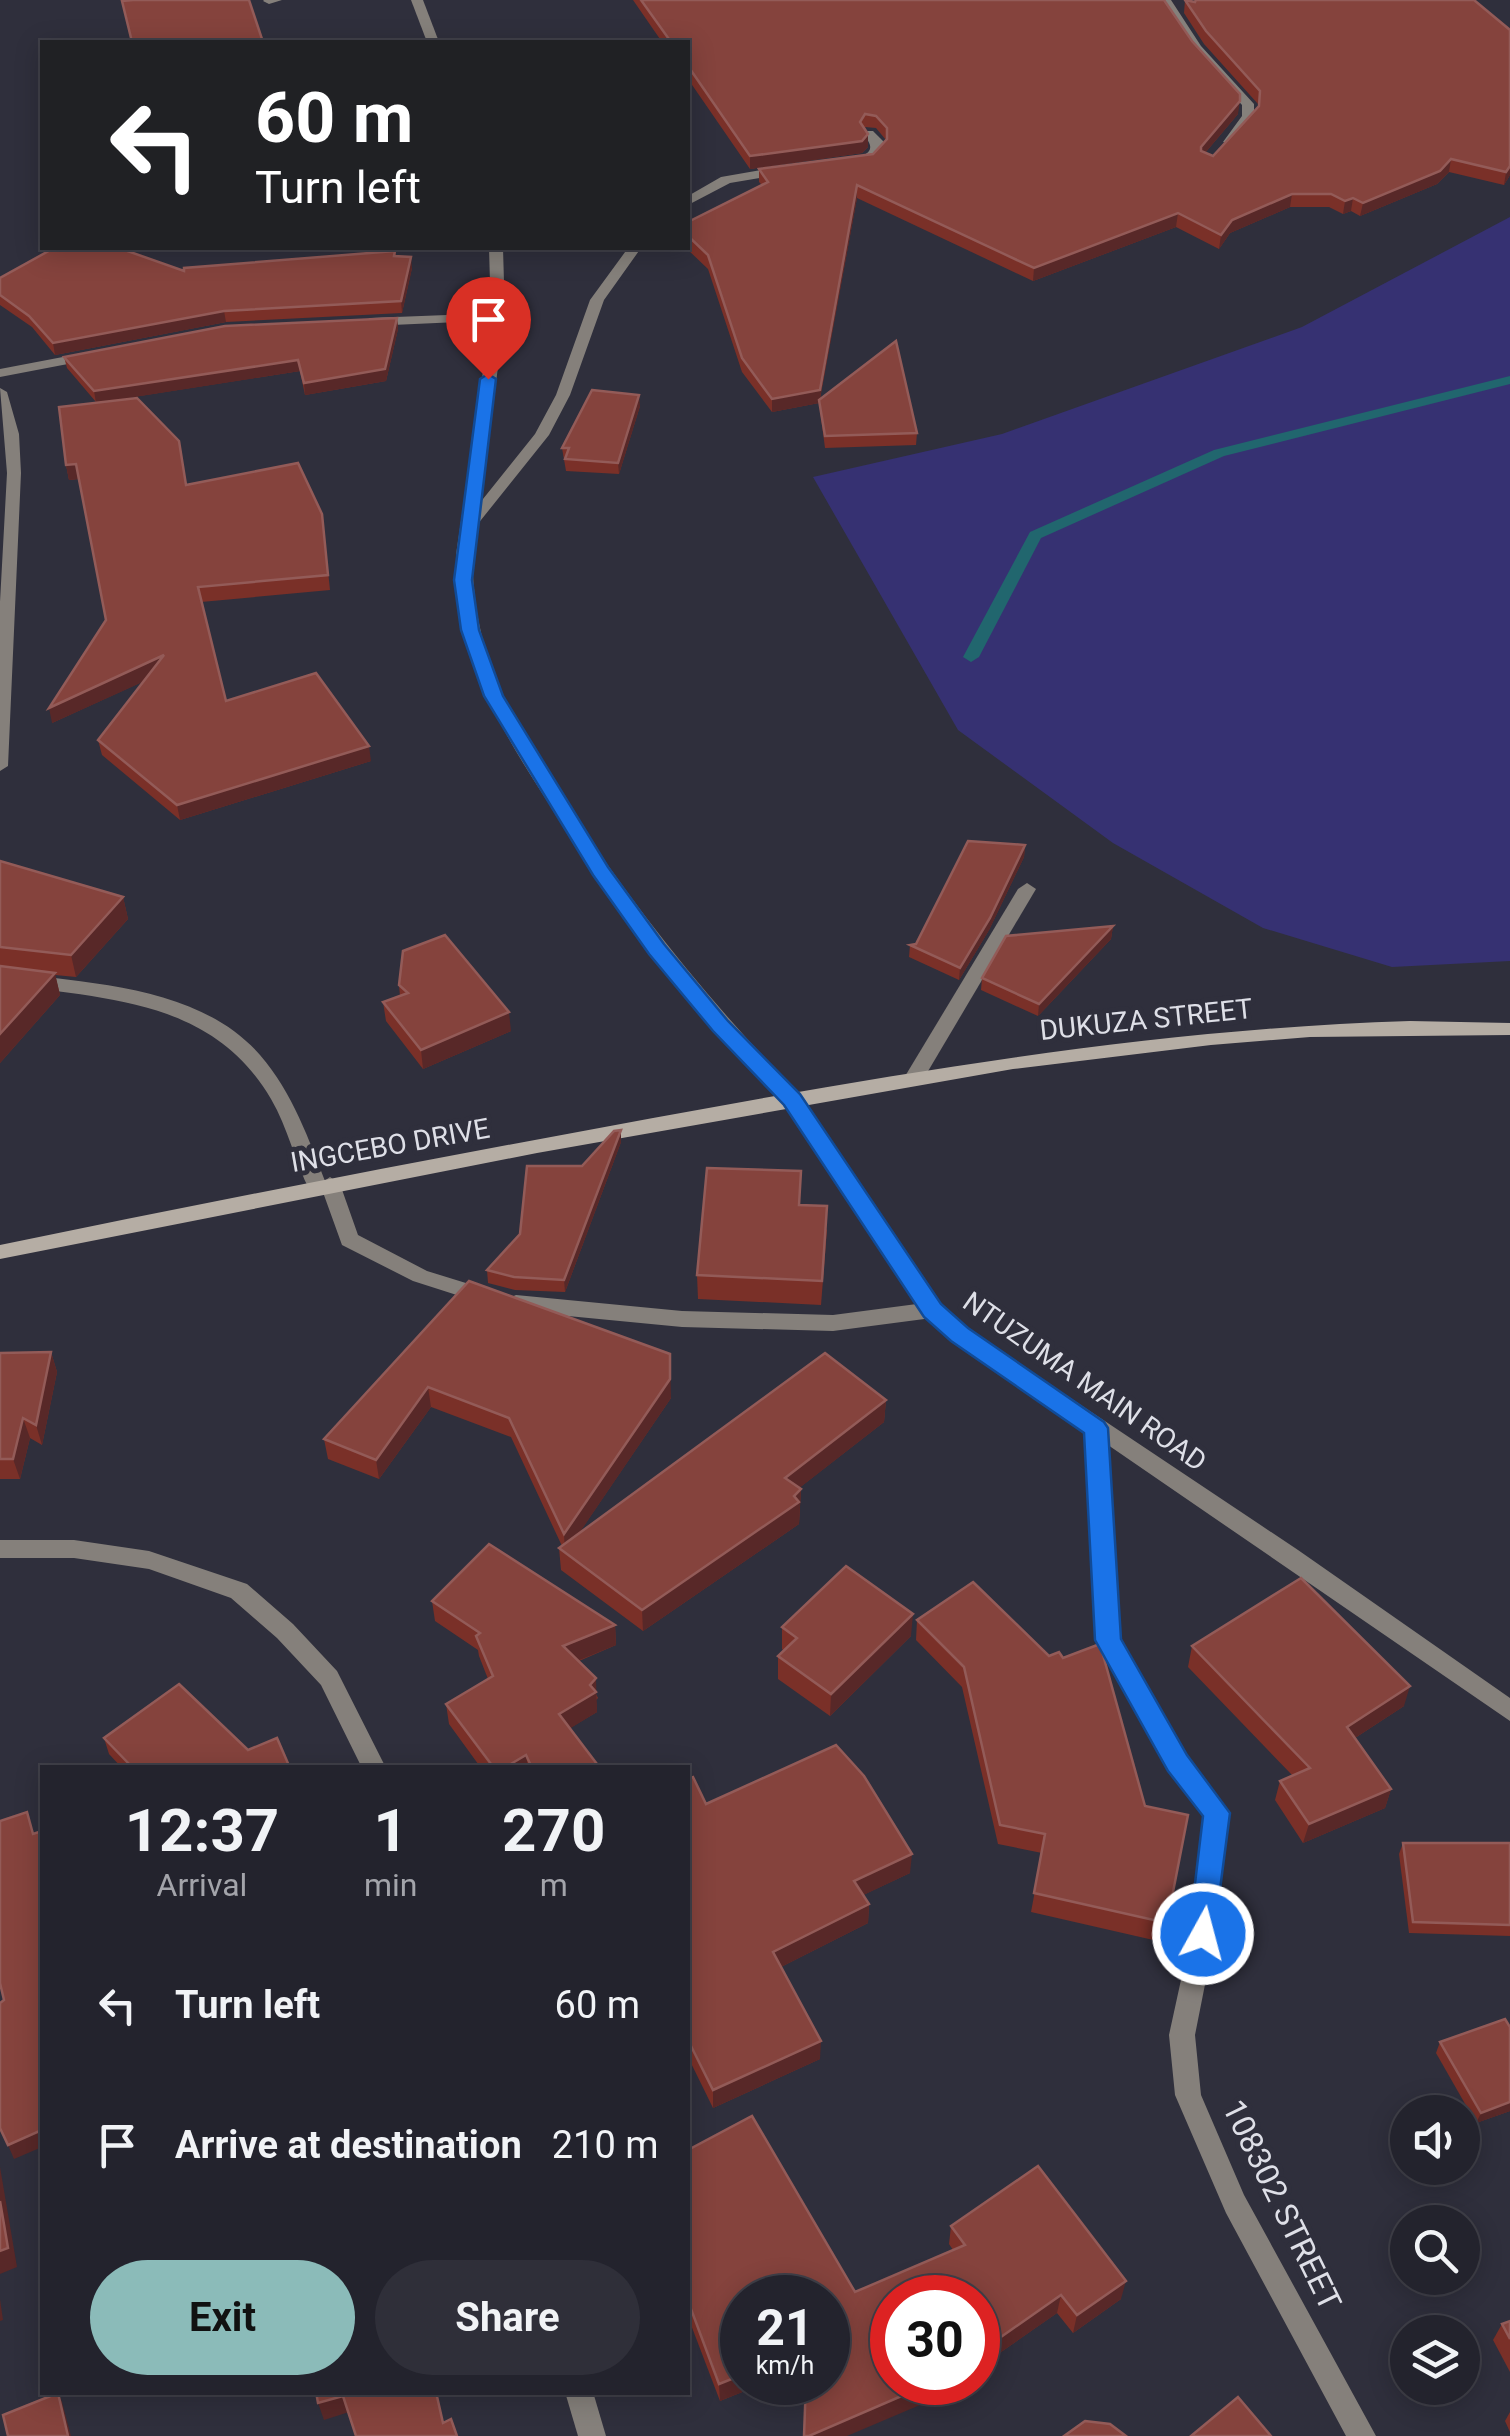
<!DOCTYPE html>
<html lang="en">
<head>
<meta charset="utf-8">
<style>
  :root { --surface:#23232d; --page:#2f2f39; --text:#f1f3f6; --muted:#a3a4aa; --line:#404049; --accent:#8bbbb9 }
  body { margin:0; font-family:Roboto,sans-serif; background:var(--page); color:var(--text); height:100vh; display:flex; flex-direction:column; font-size:38px; white-space:nowrap }
  * { box-sizing:border-box; margin:0 }
  p { font-size:32px; color:var(--muted) }
  .icon { flex:none; width:55px; height:55px; fill:none; stroke:currentColor; stroke-width:2; stroke-linecap:round; stroke-linejoin:round }
  .map { position:relative; flex:1; overflow:hidden }
  .details { position:absolute; left:40px; top:1765px; width:650px; height:630px; display:flex; flex-direction:column; background:var(--surface); border-radius:0px; box-shadow:0 5px 25px #0003,0 0 0 2px var(--line) }
  .details>* { flex:none }
  .banner { position:absolute; left:40px; top:40px; width:650px; height:210px; border-radius:0px; box-shadow:0 5px 25px #0003,0 0 0 2px var(--line); background:#202124; color:#fff; overflow:hidden }
  .controls { position:absolute; left:1390px; top:2095px; display:grid; gap:20px }
  .controls a { display:grid; place-items:center; width:90px; height:90px; border-radius:50%; background:var(--surface); box-shadow:0 5px 25px #0003,0 0 0 2px var(--line); font-size:50px }
  .speed { position:absolute; left:720px; top:2275px; display:flex; gap:20px; font-size:50px; font-weight:700; text-align:center }
  .speed>* { display:grid; place-content:center; width:130px; height:130px; border-radius:50%; background:var(--surface); box-shadow:0 5px 25px #0003,0 0 0 2px var(--line); line-height:1 }
  .speed small { font-size:25px; font-weight:400 }
  .speed .limit { border:15px solid #d22; background:#fff; color:#111 }
  .pin { position:absolute; display:grid; place-items:center; width:85px; height:85px; color:#fff; margin:-102px -42px; border-radius:50% 50% 50% 0; rotate:-45deg; box-shadow:0 0 10px #0007 }
  .pin .icon { rotate:45deg }
  .me { position:absolute; width:110px; margin:-55px; rotate:7deg; stroke-linejoin:round; filter:drop-shadow(0 0 8px #0008) }
  .turn { display:flex; align-items:center; gap:35px; height:210px; padding:0 50px; font-size:45px }
  .turn .icon { width:130px; height:130px; stroke-width:2.5 }
  .turn b { display:block; font-size:70px; line-height:85px }
  .eta { display:flex; justify-content:space-evenly; align-items:center; height:170px; text-align:center }
  .eta b { font-size:60px; font-weight:700; line-height:70px }
  .cta { display:flex; gap:20px; margin-top:auto; padding:20px 50px }
  .cta a { flex:1; height:115px; border-radius:60px; background:var(--accent); color:#111; font-size:40px; font-weight:700; line-height:115px; text-align:center }
  .cta a+a { background:var(--page); color:var(--text) }
  ul { padding:0; list-style:none }
  li { display:flex; align-items:center; gap:30px; height:140px; padding:0 50px }
  li div { flex:1 }
  li b { display:block; font-size:38px }
  li em { font-style:normal }
  .map>svg:first-child { display:block }
  .green { fill:#363172 }
  .lines { fill:none; stroke-linecap:round; stroke-linejoin:round }
  .stream { fill:#21666e; fill-rule:evenodd }
  .service { fill:#85807b; fill-rule:evenodd }
  .minor { fill:#85807b; fill-rule:evenodd }
  .tertiary { fill:#85807b; fill-rule:evenodd }
  .secondary { fill:#b5ada4; fill-rule:evenodd }
  .wall { fill:#7a3028 }
  .shaded-wall { fill:#582828 }
  .building { fill:#85433d; stroke:#935b58; stroke-width:2.5 }
  .route { fill:#1a73e8; stroke:#114b97; stroke-width:2.5 }
  .labels { text-anchor:middle; stroke-width:10; stroke-linejoin:round; paint-order:stroke }
  .street-label { font-size:28px; fill:#dedfe7; stroke:#2f2f3c }
  .near-street-label { font-size:32px; fill:#dedfe7; stroke:#2f2f3c }
</style>
</head>
<body>
<div class="map">
<svg width="1510" height="2436" viewBox="0 0 1510 2436">
  <rect width="100%" height="100%" fill="#2f2f3c"/>
  <path class="green" d="M1510,217V961L1392,967L1263,928L1113,843L958,730L813,477L1002,434L1302,327Z"/>
  <g class="lines">
    <path class="stream" d="M1510,376V384L1224,456L1041,538L979,657L971,662L963,657L1030,532L1214,450Z"/>
    <g class="service">
      <path d="M282,0L269,4L263,1L264,0Z"/>
      <path d="M1027,883L1036,889L921,1083H907L904,1078L907,1073L1018,889Z"/>
      <path d="M330,1177L340,1184L358,1235L427,1271L495,1292L498,1297L495,1302L488,1305L413,1281L342,1245L320,1184Z"/>
      <path d="M516,1295L682,1311L833,1315L932,1302L939,1304L942,1310L939,1316L932,1318L833,1331L682,1327L516,1311L509,1308L506,1303L509,1298Z"/>
    </g>
    <g class="minor">
      <path d="M1159,0H1171L1201,46L1254,104V116L1233,145L1223,142L1242,116V105L1193,51Z"/>
      <path d="M865,131H873L883,141L884,149C878,160 868,167 855,165V159C872,153 875,148 863,134Z"/>
      <path d="M785,166L791,170L789,173L730,183L688,205V196L721,177Z"/>
      <path d="M628,248H641L604,300L570,395L549,435L473,530H463V524L535,434L556,395L590,300Z"/>
      <path d="M498,313L505,317L503,320L370,326L363,322L370,318Z"/>
      <path d="M89,352L94,353V359L0,377V369Z"/>
      <path d="M0,388L7,392L19,434L21,473L8,766L0,771V602L7,473Z"/>
      <path d="M0,971C86,984 198,984 260,1055C293,1093 309,1140 327,1186L324,1191H310C295,1162 288,1128 271,1099C211,997 104,1000 0,983Z"/>
      <path d="M792,1092L799,1094L939,1304L967,1329L1298,1550L1510,1698V1721L1108,1445L1119,1639L1186,1756L1229,1813L1215,1934L1195,2035L1201,2095L1244,2195L1376,2436H1346L1226,2213L1175,2095L1169,2035L1191,1934L1205,1816L1170,1770L1097,1640L1085,1430L953,1341L925,1316L785,1104L782,1099L785,1094Z"/>
      <path d="M0,1540H74L149,1551L247,1584L293,1624L337,1671L386,1768H362L321,1685L277,1638L231,1598L149,1569L74,1558H0Z"/>
      <path d="M565,2392H593L606,2436H578Z"/>
    </g>
    <g class="tertiary">
      <path d="M411,0H423L439,42H427Z"/>
      <path d="M489,248H503L505,317L472,555C473,591 477,626 489,660C507,713 538,761 569,808C636,911 713,1006 799,1094L802,1099L799,1104H785C699,1014 622,918 555,813C523,764 491,715 473,659C461,625 457,591 456,555L491,317Z"/>
    </g>
    <path class="secondary" d="M1410,1021L1510,1023V1035L1310,1037L1211,1045L1013,1069L537,1153L0,1259V1245C217,1200 435,1158 653,1118C905,1072 1154,1029 1410,1021Z"/>
  </g>
  <g class="wall">
    <path d="M633,0H1164L1238,114L1205,153L1213,156L1258,107V104L1204,44L1184,13L1185,0L1195,2L1474,0L1510,175L1504,185L1449,172L1437,184L1360,216L1351,211L1343,214L1329,207H1290L1230,233L1219,249L1176,227L1033,281L857,198L820,399L917,433L916,445L825,448L819,403L772,412L742,372L708,269L686,248H688V222L762,185L759,182V169L873,154L886,140L876,128L865,127L868,134V147L862,153L750,169L688,79V42H662Z"/>
    <path d="M395,251L396,256L412,268L402,313L226,322L55,355L32,327L0,305V278L184,271Z"/>
    <path d="M397,318L398,329L386,381L305,395L300,371L101,402L187,485L322,514L330,590L201,602L226,701L371,761L180,820L102,755L98,740L144,681L52,723L106,620L79,479L69,480L66,465L96,402L67,368L64,357Z"/>
    <path d="M640,406L619,474L566,471L562,448Z"/>
    <path d="M1025,845L1024,857L989,930L959,980L909,957L910,945L916,944Z"/>
    <path d="M0,861L123,897L128,919L76,977L55,975L60,995L0,1063Z"/>
    <path d="M1113,926L1111,939L1038,1016L981,990L982,978Z"/>
    <path d="M399,985L511,1031L423,1069L386,1021L383,1002L400,996Z"/>
    <path d="M621,1130V1142L565,1292L515,1290L488,1283L487,1270L582,1166Z"/>
    <path d="M800,1205L827,1230L821,1305L698,1299L697,1275Z"/>
    <path d="M469,1281L671,1398L579,1533L886,1400L884,1422L799,1488L801,1489L799,1524L643,1631L561,1570L559,1548L562,1546L511,1437L431,1407L379,1479L328,1459L324,1439Z"/>
    <path d="M51,1352L57,1372L42,1445L30,1438L20,1479H0V1353Z"/>
    <path d="M432,1601L615,1625L616,1645L579,1661L598,1698L596,1700L597,1712L570,1728L600,1768H481L449,1724L446,1704L488,1679L479,1656L478,1650L435,1621Z"/>
    <path d="M917,1620L1145,1806L1188,1815L1162,1942L1031,1912L1042,1853L998,1844L962,1687L916,1640Z"/>
    <path d="M782,1627L911,1636L830,1716L778,1679V1656L784,1651L782,1649Z"/>
    <path d="M1192,1646L1404,1706L1355,1738L1391,1789L1385,1808L1303,1843L1275,1800L1280,1781L1292,1775L1188,1667Z"/>
    <path d="M104,1738L248,1750L290,1768H122L109,1754Z"/>
    <path d="M688,1779L706,1804L910,1873L863,1895L869,1904L868,1923L781,1967L820,2059L713,2108L688,2057Z"/>
    <path d="M1403,1843H1510V1936L1409,1933L1399,1854Z"/>
    <path d="M1510,2027V2111L1476,2123L1436,2053L1440,2042Z"/>
    <path d="M688,2150L855,2292L953,2250L949,2244L951,2226L1121,2299L1073,2333L1057,2313L978,2368V2298H892L960,2388L828,2298L742,2382H767L720,2401L688,2317Z"/>
    <path d="M1510,2321V2372L1493,2340L1502,2324Z"/>
    <path d="M1510,2412V2432L1505,2421Z"/>
  </g>
  <g class="shaded-wall">
    <path d="M1240,101L1238,114L1199,160L1201,147Z"/>
    <path d="M868,134V147L862,153L750,169V156Z"/>
    <path d="M1451,159L1449,172L1437,184L1360,216L1363,203Z"/>
    <path d="M1510,166V175L1504,185L1506,172Z"/>
    <path d="M857,185V198L819,403L772,412V399Z"/>
    <path d="M1292,194L1290,207L1230,233L1219,249L1221,235L1232,220Z"/>
    <path d="M1353,198L1351,211L1343,214L1345,201Z"/>
    <path d="M1178,213L1176,227L1033,281L1034,268Z"/>
    <path d="M411,257L412,268L402,313L401,301Z"/>
    <path d="M224,311L226,322L55,355L53,343Z"/>
    <path d="M397,318L398,329L386,381L305,395L304,383Z"/>
    <path d="M298,360L300,371L96,403L94,391Z"/>
    <path d="M639,395L640,406L619,474L618,463Z"/>
    <path d="M76,464L79,479L69,480L66,465Z"/>
    <path d="M164,655L167,671L52,723L49,708Z"/>
    <path d="M369,746L371,761L180,820L177,805Z"/>
    <path d="M1025,845L1024,857L989,930L959,980L960,968Z"/>
    <path d="M123,897L128,919L76,977L71,955Z"/>
    <path d="M1113,926L1111,939L1038,1016L1039,1004Z"/>
    <path d="M55,973L60,995L0,1063V1034Z"/>
    <path d="M509,1012L511,1031L423,1069L421,1050Z"/>
    <path d="M621,1130V1142L565,1292L564,1280Z"/>
    <path d="M51,1352L57,1372L42,1445L36,1425Z"/>
    <path d="M670,1354L671,1398L565,1554L564,1534Z"/>
    <path d="M428,1387L431,1407L379,1479L376,1460Z"/>
    <path d="M886,1400L884,1422L784,1500L785,1478Z"/>
    <path d="M23,1418L30,1438L20,1479L13,1459Z"/>
    <path d="M801,1489L799,1524L643,1631L642,1610Z"/>
    <path d="M913,1614L911,1636L830,1716L831,1694Z"/>
    <path d="M615,1625L616,1645L565,1666L563,1646Z"/>
    <path d="M596,1678L597,1712L561,1734L559,1714Z"/>
    <path d="M1410,1686L1404,1706L1341,1747L1347,1727Z"/>
    <path d="M526,1755L528,1768H504Z"/>
    <path d="M1391,1789L1385,1808L1303,1843L1309,1824Z"/>
    <path d="M912,1854L910,1873L853,1900L854,1881Z"/>
    <path d="M869,1904L868,1923L773,1971V1952Z"/>
    <path d="M821,2041L820,2059L713,2108V2090Z"/>
    <path d="M1510,2102V2111L1476,2123L1481,2113Z"/>
    <path d="M42,2130V2147L14,2159L8,2145Z"/>
    <path d="M0,2167L17,2267L0,2274Z"/>
    <path d="M1126,2281L1121,2299L1073,2333L1077,2315Z"/>
    <path d="M1061,2295L1057,2313L978,2368V2353Z"/>
    <path d="M0,2299L3,2320L0,2321Z"/>
    <path d="M742,2375V2382H767L720,2401L719,2384Z"/>
    <path d="M934,2382H960V2388L847,2436H809Z"/>
    <path d="M58,2393L62,2402L71,2436H68Z"/>
    <path d="M343,2396L349,2412L324,2420L318,2403Z"/>
  </g>
  <g class="building">
    <path d="M133,0H249L263,42H132L122,1Z"/>
    <path d="M641,0H1164L1192,41L1240,94V101L1201,147V151L1213,156L1259,106L1260,91L1206,31L1185,0L1195,2L1196,0H1474L1510,30V166L1506,172L1451,159L1440,171L1363,203L1353,198L1345,201L1331,194H1292L1232,220L1221,235L1178,213L1034,268L857,185L820,390L772,399L742,358L708,255L688,236V222L768,182L759,169L873,154L887,139V128L876,116L865,114L860,122L868,134L862,141L750,156L688,66V42H671Z"/>
    <path d="M54,248H119L184,271V268L395,251L394,256L411,257L401,301L224,311L53,343L29,316L0,295V278Z"/>
    <path d="M397,318L385,369L304,383L298,360L94,391L64,357L225,326Z"/>
    <path d="M896,341L917,433L825,436L819,400Z"/>
    <path d="M592,390L639,395L618,463L565,459L569,448H562Z"/>
    <path d="M137,398L179,441L186,485L298,463L322,514L328,575L198,587L226,701L316,673L369,746L177,805L98,740L164,655L49,708L106,620L76,464L66,465L59,407Z"/>
    <path d="M968,841L1025,845L990,918L960,968L910,945L916,944Z"/>
    <path d="M0,861L123,897L71,955L0,947Z"/>
    <path d="M1113,926L1039,1004L982,978L1006,936Z"/>
    <path d="M445,935L509,1012L421,1050L383,1002L408,993L399,985L403,951Z"/>
    <path d="M0,966L55,973L0,1034Z"/>
    <path d="M621,1130L564,1280L514,1277L487,1270L520,1234L527,1166H582L614,1131Z"/>
    <path d="M707,1168L801,1171L799,1205L827,1206L822,1281L697,1275Z"/>
    <path d="M469,1281L670,1354V1379L564,1534L509,1418L428,1387L376,1460L324,1439Z"/>
    <path d="M51,1352L36,1425L23,1418L13,1459H0V1353Z"/>
    <path d="M825,1353L886,1400L785,1478L801,1489L794,1496L799,1502L642,1610L559,1548Z"/>
    <path d="M489,1544L615,1625L563,1646L596,1678L590,1685L596,1692L559,1714L600,1768H532L526,1755L504,1768H494L446,1704L493,1676L476,1636L480,1633L432,1601Z"/>
    <path d="M846,1566L913,1614L831,1694L778,1656L797,1638L782,1627Z"/>
    <path d="M1301,1578L1410,1686L1347,1727L1391,1789L1309,1824L1280,1781L1310,1768L1192,1646Z"/>
    <path d="M973,1582L1049,1656L1059,1652L1063,1658L1100,1644L1145,1806L1188,1815L1167,1923L1034,1893L1045,1834L1000,1825L964,1667L917,1620Z"/>
    <path d="M179,1684L248,1750L277,1738L290,1768H133L104,1738Z"/>
    <path d="M836,1745L864,1776L912,1854L854,1881L869,1904L773,1952L821,2041L713,2090L688,2040V1779L693,1777L706,1804Z"/>
    <path d="M27,1812L33,1834L42,1831V2130L8,2145L0,2128V2003L4,2000L0,1983V1821Z"/>
    <path d="M1403,1843H1510V1925L1413,1922Z"/>
    <path d="M1505,2019L1510,2027V2102L1481,2113L1440,2042Z"/>
    <path d="M752,2116L855,2292L965,2245L951,2226L1038,2166L1126,2281L1077,2315L1061,2295L978,2353V2298H892V2382H934L809,2436H804L806,2382H828V2298H742V2375L719,2384L688,2301V2150Z"/>
    <path d="M0,2201L8,2248L0,2251Z"/>
    <path d="M1510,2321V2339L1502,2324Z"/>
    <path d="M316,2392H436L443,2423L451,2419L457,2436H356L343,2396L318,2403Z"/>
    <path d="M58,2393L68,2436H8L3,2415Z"/>
    <path d="M1238,2397L1271,2436H1191Z"/>
    <path d="M1085,2421L1110,2424L1126,2436H1064Z"/>
  </g>
  <path class="route" d="M488,374L496,379L472,580L479,630L503,696L608,867L664,944L728,1021L800,1094L941,1304L968,1328L1104,1422L1108,1428L1121,1639L1187,1755L1230,1813L1213,1943L1203,1947L1193,1943L1189,1934L1203,1816L1168,1771L1095,1640L1084,1433L951,1341L924,1317L784,1105L713,1031L649,954L593,875L484,696L461,630L454,580L480,379Z"/>
  <g class="labels">
    <g class="street-label">
      <text transform="translate(1146 1019) rotate(-6)" y="10">DUKUZA STREET</text>
      <text transform="translate(390 1145) rotate(-10)" y="10">INGCEBO DRIVE</text>
      <text transform="translate(1085 1381) rotate(35)" y="10">NTUZUMA MAIN ROAD</text>
    </g>
    <g class="near-street-label">
      <text transform="translate(1282 2205) rotate(64)" y="11">108302 STREET</text>
    </g>
  </g>
</svg>
<div class="controls">
<a><svg class="icon" aria-label="sound" viewBox="0 0 24 24"><path d="M4 9h4l5-4v14l-5-4H4zM17 9q2 3 0 6"/></svg></a>
<a><svg class="icon" aria-label="search" viewBox="0 0 24 24"><circle cx="10" cy="10" r="6"/><path d="M15 15l6 6"/></svg></a>
<a><svg class="icon" aria-label="layers" viewBox="0 0 24 24"><path d="M12 4l9 5-9 5-9-5zM3 14l9 5 9-5"/></svg></a>
</div>
<div class="speed"><div>21<small>km/h</small></div><div class="limit">30</div></div>
<div class="pin" style="left:488px;top:379px;background:#d93025"><svg class="icon" aria-label="arrive" viewBox="0 0 24 24"><path d="M6 21V4h12l-3 4 3 4H6"/></svg></div>
<svg class="me" style="left:1203px;top:1934px" viewBox="-20 -20 40 40"><circle r="17" fill="#1a73e8" stroke="#fff" stroke-width="3"/><path d="M0-11L8 9 0 5-8 9z" fill="#fff"/></svg>
<div class="banner">
<div class="turn"><svg class="icon" aria-label="left" viewBox="0 0 24 24"><path d="M17 20v-9H6M10 6l-5 5 5 5"/></svg><div><b>60 m</b>Turn left</div></div>
</div>
<section class="details">
<div class="eta">
<div><b>12:37</b><p>Arrival</p></div>
<div><b>1</b><p>min</p></div>
<div><b>270</b><p>m</p></div>
</div>
<ul>
<li><svg class="icon" aria-label="left" viewBox="0 0 24 24"><path d="M17 20v-9H6M10 6l-5 5 5 5"/></svg><div><b>Turn left</b></div><em>60 m</em></li>
<li><svg class="icon" aria-label="arrive" viewBox="0 0 24 24"><path d="M6 21V4h12l-3 4 3 4H6"/></svg><div><b>Arrive at destination</b></div><em>210 m</em></li>
</ul>
<div class="cta"><a>Exit</a><a>Share</a></div>
</section>
</div>
</body>
</html>
